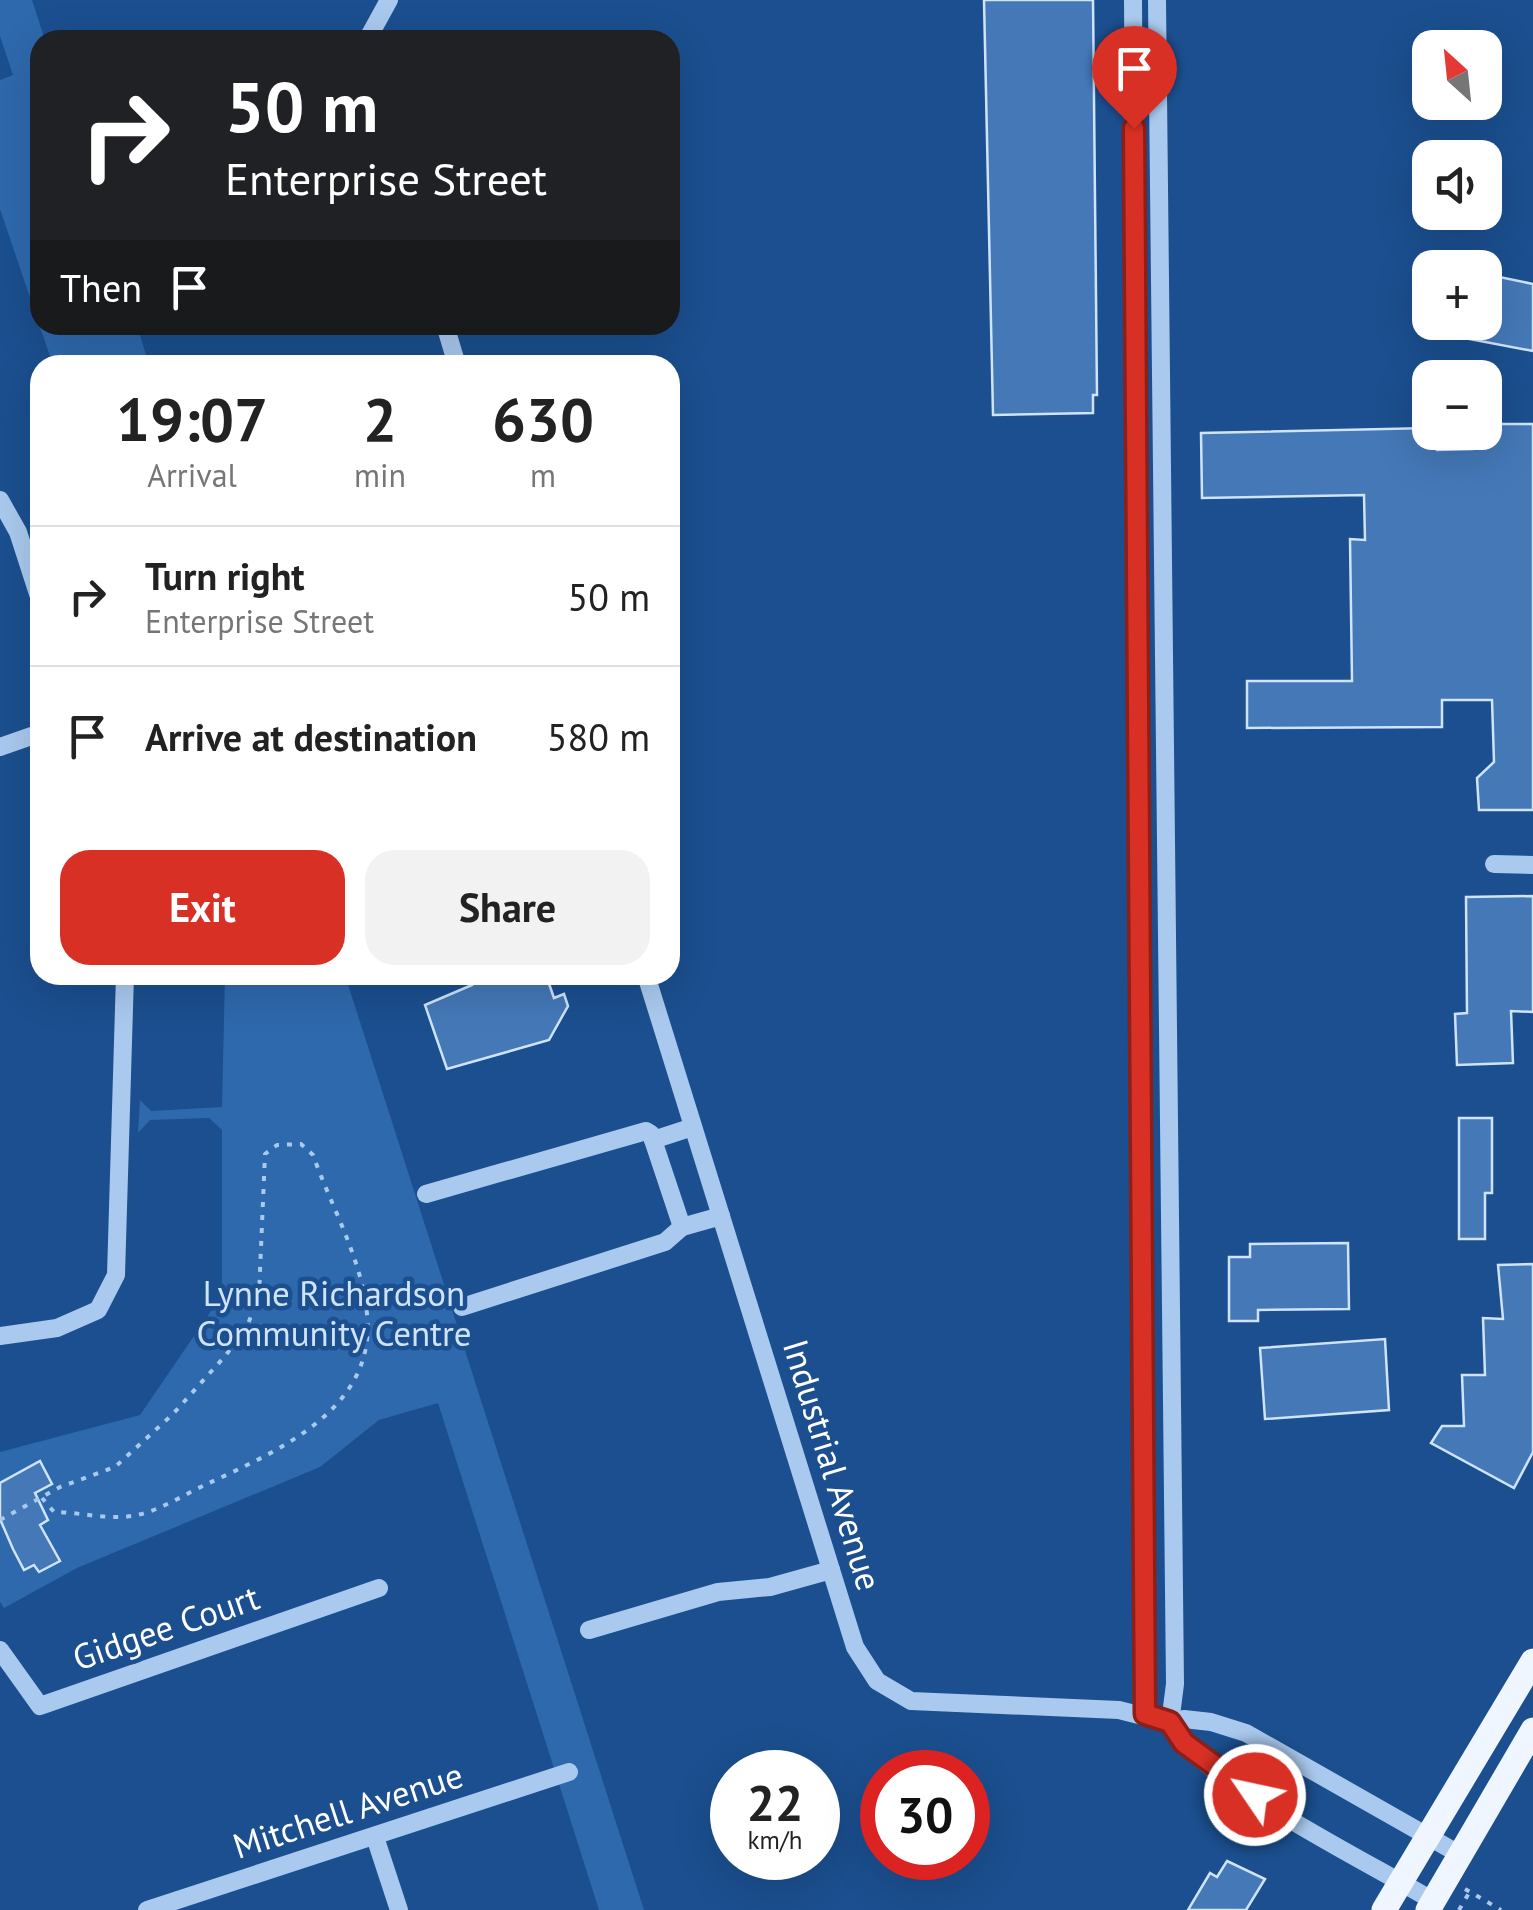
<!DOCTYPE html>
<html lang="en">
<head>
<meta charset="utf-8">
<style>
  :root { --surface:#fff; --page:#f2f2f2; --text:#222; --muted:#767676; --line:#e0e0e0; --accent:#d93025 }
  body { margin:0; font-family:"PT Sans",sans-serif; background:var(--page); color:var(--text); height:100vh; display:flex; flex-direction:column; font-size:38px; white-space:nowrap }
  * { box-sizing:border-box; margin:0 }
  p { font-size:32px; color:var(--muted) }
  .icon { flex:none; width:55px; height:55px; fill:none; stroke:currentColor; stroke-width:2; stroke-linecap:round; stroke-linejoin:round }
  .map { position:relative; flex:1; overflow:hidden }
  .side { position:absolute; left:30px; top:355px; width:650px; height:630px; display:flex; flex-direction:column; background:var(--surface); border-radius:30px; box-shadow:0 10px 40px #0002 }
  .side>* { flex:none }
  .banner { position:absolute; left:30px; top:30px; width:650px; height:305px; border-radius:30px; box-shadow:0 10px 40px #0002; background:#202124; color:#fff; overflow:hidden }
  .needle { width:65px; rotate:333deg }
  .controls { position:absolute; left:1412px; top:30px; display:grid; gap:20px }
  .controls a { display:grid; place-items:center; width:90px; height:90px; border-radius:20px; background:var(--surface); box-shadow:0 10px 40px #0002; font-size:50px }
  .speed { position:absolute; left:710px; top:1750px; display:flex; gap:20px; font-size:50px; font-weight:700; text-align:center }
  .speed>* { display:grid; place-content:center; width:130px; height:130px; border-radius:50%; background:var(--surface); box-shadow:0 10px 40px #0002; line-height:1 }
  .speed small { font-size:25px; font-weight:400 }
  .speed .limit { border:15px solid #d22; background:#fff; color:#111 }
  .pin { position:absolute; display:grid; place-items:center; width:85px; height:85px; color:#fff; margin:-102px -42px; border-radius:50% 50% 50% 0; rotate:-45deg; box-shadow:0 0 10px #0007 }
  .pin .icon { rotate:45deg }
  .me { position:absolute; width:110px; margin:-55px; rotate:304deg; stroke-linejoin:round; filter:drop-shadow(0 0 8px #0008) }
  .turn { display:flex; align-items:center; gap:35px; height:210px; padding:0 30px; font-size:45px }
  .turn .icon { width:130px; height:130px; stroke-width:2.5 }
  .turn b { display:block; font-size:70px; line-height:85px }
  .then { display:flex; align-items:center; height:95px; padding:0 30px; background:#0003; gap:20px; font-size:38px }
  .eta { display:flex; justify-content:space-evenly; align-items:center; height:170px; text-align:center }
  .eta b { font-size:60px; font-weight:700; line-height:70px }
  .button { display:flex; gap:20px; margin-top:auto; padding:20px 30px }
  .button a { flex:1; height:115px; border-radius:30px; background:var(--accent); color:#fff; font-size:40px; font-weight:700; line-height:115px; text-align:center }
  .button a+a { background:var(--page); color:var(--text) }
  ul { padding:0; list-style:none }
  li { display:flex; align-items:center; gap:30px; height:140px; padding:0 30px; border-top:2px solid var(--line) }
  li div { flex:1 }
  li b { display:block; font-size:38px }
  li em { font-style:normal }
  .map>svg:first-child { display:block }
  .green { fill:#2e69ad }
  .building { fill:#4478b7; stroke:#cfe3fa; stroke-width:2.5 }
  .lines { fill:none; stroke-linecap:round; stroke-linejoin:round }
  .path { stroke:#a9c9ee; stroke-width:4; stroke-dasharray:5 8; stroke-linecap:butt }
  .minor { stroke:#a9c9ee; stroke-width:18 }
  .major { stroke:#f0f6ff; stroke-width:25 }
  .route-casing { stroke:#8d1f18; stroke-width:25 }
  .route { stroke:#d93025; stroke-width:18 }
  .labels { text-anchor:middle; stroke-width:9; stroke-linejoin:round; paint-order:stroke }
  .park-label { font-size:35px; fill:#cfe3fa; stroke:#1b4f8f }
  .street-label { font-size:35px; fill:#fff; stroke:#1b4f8f }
</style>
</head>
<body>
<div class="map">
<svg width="1533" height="1910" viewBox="0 0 1533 1910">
  <rect width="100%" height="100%" fill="#1b4f8f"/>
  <g class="green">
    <path d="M0,0H32L45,40H40V325H137L149,365H53L0,209V80L13,75L0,36Z"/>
    <path d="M225,975H345L644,1910H599L438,1403L379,1420L320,1467L77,1568L4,1608L0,1602V1452L140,1415L222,1295V1130L209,1118L150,1120L138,1133L140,1100L151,1111L222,1107Z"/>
  </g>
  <g class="building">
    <path d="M984,0H1093L1097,395H1093V413L993,415Z"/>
    <path d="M1485,274L1533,284V351L1459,337L1461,322H1485Z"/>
    <path d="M1490,424H1533V810H1479L1477,778L1494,762L1492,700H1442V727L1247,728V681H1352L1350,539L1365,540L1364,495L1202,498L1201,433L1430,428V432H1437V450L1473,449Z"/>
    <path d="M1533,896V1012L1511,1011L1513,1063L1457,1065L1455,1014L1467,1013L1466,897Z"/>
    <path d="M468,975H546L554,998L564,994L568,1006L549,1040L447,1069L425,1005L472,985Z"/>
    <path d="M1459,1118H1492V1193H1485V1239H1459Z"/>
    <path d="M1348,1243L1349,1309L1258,1310V1321H1229V1257H1250V1244Z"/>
    <path d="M1533,1264V1452L1514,1488L1431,1443L1442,1426H1464L1462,1375H1485L1483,1318L1503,1319L1498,1265Z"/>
    <path d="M1385,1339L1389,1410L1265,1419L1260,1348Z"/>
    <path d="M40,1461L52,1484L35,1493L48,1520L40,1525L60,1561L39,1572L34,1565L24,1570L13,1549L0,1519V1483Z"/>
    <path d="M1227,1861L1265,1879L1246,1910H1188L1210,1873L1217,1877Z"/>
  </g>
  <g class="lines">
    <g class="path">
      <path d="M0,1520L60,1487L115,1467L173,1414L226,1355L248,1324L259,1295L265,1154L277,1145L301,1144L313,1155C331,1206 362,1259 367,1314C377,1410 277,1451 207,1484C185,1494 161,1510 137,1515C111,1521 80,1512 54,1512L42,1498"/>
      <path d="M1465,1889L1501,1910"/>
      <path d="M1459,1910L1469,1893"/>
    </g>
    <g class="minor">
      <path d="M1133,0L1145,1713"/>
      <path d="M1157,0L1175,1684L1170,1723"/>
      <path d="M367,40L389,0"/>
      <path d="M445,325L457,365"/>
      <path d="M0,500L18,532L40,600"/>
      <path d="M0,747L40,733"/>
      <path d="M1494,864L1533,865"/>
      <path d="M646,975L855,1647L877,1681L911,1701L1119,1710L1170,1723L1184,1719L1211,1722L1246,1733L1459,1854"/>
      <path d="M653,1140L693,1127"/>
      <path d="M426,1194L646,1131L651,1134L682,1227L665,1242L462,1307"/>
      <path d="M682,1227L721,1216"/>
      <path d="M0,1336L57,1328L98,1310L116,1275L125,975"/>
      <path d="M589,1630L718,1592L770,1587L831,1570"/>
      <path d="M0,1650L40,1706L379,1588"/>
      <path d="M1170,1723C1190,1775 1378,1867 1433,1901"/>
      <path d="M375,1837L399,1910"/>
      <path d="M147,1910L569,1772"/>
    </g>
    <g class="major">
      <path d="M1384,1910L1533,1661"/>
      <path d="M1428,1910L1533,1730"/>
    </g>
  </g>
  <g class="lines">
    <g class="route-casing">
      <path id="route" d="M1134,128L1145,1714L1170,1722L1184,1743L1255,1795"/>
    </g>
    <use href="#route" class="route"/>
  </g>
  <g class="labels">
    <g class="park-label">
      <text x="334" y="1306">Lynne Richardson<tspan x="334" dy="40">Community Centre</tspan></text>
    </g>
    <g class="street-label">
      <text transform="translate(832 1465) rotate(73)" y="12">Industrial Avenue</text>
      <text transform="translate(166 1628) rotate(-19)" y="12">Gidgee Court</text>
      <text transform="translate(348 1811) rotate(-18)" y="12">Mitchell Avenue</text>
    </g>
  </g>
</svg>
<div class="controls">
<a><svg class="needle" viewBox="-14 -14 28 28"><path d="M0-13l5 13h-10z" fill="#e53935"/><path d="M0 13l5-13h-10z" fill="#767676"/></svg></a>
<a><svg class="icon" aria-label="sound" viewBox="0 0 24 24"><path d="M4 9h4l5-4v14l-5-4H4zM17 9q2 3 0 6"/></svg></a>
<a>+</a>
<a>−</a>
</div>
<div class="speed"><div>22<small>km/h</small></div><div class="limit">30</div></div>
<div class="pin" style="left:1134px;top:128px;background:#d93025"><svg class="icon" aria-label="arrive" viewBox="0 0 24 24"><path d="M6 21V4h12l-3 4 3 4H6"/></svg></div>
<svg class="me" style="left:1255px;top:1795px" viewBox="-20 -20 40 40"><circle r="17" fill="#d93025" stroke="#fff" stroke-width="3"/><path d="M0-11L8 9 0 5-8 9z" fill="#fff"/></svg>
<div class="banner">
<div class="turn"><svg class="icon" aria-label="right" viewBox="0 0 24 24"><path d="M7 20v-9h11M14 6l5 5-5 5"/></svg><div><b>50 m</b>Enterprise Street</div></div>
<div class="then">Then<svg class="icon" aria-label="arrive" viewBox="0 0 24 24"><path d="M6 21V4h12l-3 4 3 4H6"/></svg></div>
</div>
<section class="side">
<div class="eta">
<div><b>19:07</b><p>Arrival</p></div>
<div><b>2</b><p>min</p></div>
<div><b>630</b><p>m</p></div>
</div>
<ul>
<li><svg class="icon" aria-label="right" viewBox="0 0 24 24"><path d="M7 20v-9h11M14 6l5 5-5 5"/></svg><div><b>Turn right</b><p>Enterprise Street</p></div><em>50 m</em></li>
<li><svg class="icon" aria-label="arrive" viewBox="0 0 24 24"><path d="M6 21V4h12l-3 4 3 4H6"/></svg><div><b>Arrive at destination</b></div><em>580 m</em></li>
</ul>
<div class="button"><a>Exit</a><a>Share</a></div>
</section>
</div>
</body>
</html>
